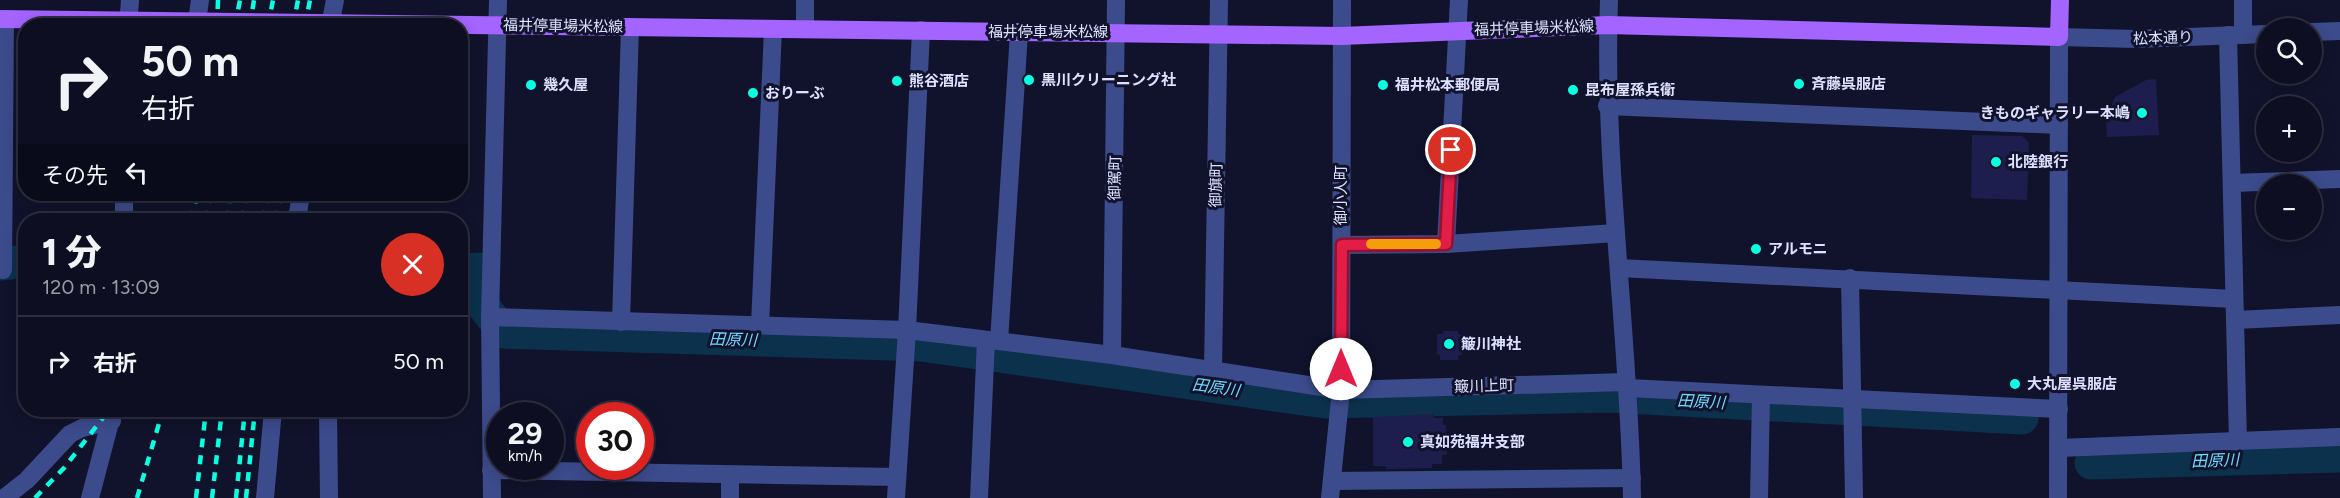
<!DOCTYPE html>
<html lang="ja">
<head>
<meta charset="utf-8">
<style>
  :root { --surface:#0d0e21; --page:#16172a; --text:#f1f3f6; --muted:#9a9ca5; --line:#2d2e3f }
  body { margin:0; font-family:Figtree,"Noto Sans JP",sans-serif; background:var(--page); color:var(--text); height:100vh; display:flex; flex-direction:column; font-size:22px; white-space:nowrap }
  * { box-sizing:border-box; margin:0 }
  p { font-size:20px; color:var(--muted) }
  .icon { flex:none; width:33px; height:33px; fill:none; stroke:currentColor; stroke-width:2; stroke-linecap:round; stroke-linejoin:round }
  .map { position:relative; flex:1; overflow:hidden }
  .panel { position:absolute; left:18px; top:213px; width:450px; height:204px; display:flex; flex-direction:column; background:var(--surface); border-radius:24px; box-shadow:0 3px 15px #0003,0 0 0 2px var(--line) }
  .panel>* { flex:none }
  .top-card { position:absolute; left:18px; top:18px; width:450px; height:183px; border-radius:24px; box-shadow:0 3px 15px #0003,0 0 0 2px var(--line); background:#0d0e21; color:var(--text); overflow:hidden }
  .buttons { position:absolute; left:2256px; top:18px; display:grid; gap:12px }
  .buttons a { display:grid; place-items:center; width:66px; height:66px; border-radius:50%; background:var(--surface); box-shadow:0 3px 15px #0003,0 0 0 2px var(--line); font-size:30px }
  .speed { position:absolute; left:486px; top:402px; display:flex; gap:12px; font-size:30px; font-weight:700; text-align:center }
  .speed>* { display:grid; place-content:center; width:78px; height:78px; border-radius:50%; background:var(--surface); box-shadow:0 3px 15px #0003,0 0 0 2px var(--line); line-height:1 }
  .speed small { font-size:15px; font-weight:400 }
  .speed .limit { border:9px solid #d22; background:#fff; color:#111 }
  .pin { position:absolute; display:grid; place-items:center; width:51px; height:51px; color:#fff; margin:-26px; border:3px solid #fff; border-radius:50%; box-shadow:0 2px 6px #0007 }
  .me { position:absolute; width:66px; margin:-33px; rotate:0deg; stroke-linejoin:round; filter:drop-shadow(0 0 4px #0008) }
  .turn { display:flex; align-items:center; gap:21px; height:126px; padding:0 24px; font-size:27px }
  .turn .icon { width:78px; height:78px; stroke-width:2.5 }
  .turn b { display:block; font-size:42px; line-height:51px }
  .then { display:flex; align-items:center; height:57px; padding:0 24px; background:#0003; gap:12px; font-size:22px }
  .round { display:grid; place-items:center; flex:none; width:63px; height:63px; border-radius:32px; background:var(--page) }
  .headline { display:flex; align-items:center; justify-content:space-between; height:102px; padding:0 24px }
  h1 { font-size:36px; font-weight:800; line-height:45px }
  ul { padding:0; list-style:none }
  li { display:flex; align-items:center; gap:18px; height:90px; padding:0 24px; border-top:2px solid var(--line) }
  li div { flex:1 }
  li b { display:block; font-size:22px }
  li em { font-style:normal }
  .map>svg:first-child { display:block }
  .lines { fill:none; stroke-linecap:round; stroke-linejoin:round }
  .river { stroke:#0b314c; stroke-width:33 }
  .building { fill:#1d1e4e }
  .minor { stroke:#3c4b8c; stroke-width:18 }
  .major { stroke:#a364ff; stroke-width:18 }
  .rail { stroke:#09ffe1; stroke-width:4.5; stroke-dasharray:9 8; stroke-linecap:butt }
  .route-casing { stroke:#92132f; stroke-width:15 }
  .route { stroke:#e11d48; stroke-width:10 }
  .slow { stroke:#f59e0b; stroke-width:10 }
  .poi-dot { fill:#09ffe1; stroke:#11132c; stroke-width:2 }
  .labels { text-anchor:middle; stroke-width:6; stroke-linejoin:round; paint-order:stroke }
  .street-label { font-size:15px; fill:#dde0ff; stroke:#11132c }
  .poi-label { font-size:15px; font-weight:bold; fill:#dde0ff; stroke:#11132c; text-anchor:start }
  .water-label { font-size:16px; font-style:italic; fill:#6bdbff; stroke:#11132c }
</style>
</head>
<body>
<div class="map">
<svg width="2340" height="498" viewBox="0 0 2340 498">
  <rect width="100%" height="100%" fill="#11132c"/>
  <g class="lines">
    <g class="river">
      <path d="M0,264L26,261"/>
      <path d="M460,270L480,269L479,301L504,332L921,345L1325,402L1608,396L2022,418"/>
      <path d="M2091,463L2340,456"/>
    </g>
  </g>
  <g class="building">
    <path d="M2156,79L2159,135L2107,137L2106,120L2115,97L2146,80Z"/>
    <path d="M1972,135L2022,136L2029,143L2027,200L1971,198Z"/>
    <path d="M1443,331H1458V334L1462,335V355H1458V360H1440V355L1437,354V334H1443Z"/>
    <path d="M1434,414V418H1443V425H1446L1447,455H1442V464H1432V468L1386,469V466H1373V417Z"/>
  </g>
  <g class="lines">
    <g class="minor">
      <path d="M1609,0C1603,167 1629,332 1632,498"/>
      <path d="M2243,0V35"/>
      <path d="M197,22L200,0"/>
      <path d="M128,26L130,0"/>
      <path d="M330,26L335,0"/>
      <path d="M805,29V0"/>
      <path d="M2312,32L2340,31"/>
      <path d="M2228,35L2238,442"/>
      <path d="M1607,106L2059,125"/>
      <path d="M2232,183L2340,179"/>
      <path d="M124,220V194"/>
      <path d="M297,220L301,194"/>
      <path d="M1446,244L1459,0"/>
      <path d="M1342,245L1446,244L1616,233"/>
      <path d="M1619,268L2234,299"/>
      <path d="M3,270L5,19"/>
      <path d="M1850,278L1854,498"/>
      <path d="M490,317L907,330L1112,355L1341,390L1627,382"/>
      <path d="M2235,320L2340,315"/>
      <path d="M621,322L630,27"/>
      <path d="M760,325L773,29"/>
      <path d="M999,341L1019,33"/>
      <path d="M1112,355L1116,0"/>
      <path d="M1213,370L1219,0"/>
      <path d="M1628,388L2059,409"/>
      <path d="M328,410L329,498"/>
      <path d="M2059,448L2340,437"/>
      <path d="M491,470L897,477"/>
      <path d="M1332,481L1632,478"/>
      <path d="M4,498L27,480L70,434L82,428L112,421"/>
      <path d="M90,498L113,411"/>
      <path d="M265,498L273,410"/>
      <path d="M492,498L490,317L498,0"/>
      <path d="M730,498V475"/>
      <path d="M896,498L907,330L921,30"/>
      <path d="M979,498L986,340"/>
      <path d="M1330,498L1341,390L1342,0"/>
      <path d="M1759,498L1761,395"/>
      <path d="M2058,498L2059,37L2136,39L2266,34"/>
    </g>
    <path class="major" d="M0,19L1341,36L1608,25L2059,37L2060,0"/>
    <g class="rail">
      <path d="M217,26L218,0"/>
      <path d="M235,26L240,0"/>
      <path d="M250,26L254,0"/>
      <path d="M268,26L273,0"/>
      <path d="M293,26L298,0"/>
      <path d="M305,26L310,0"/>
      <path d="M192,220L197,194"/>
      <path d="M207,220L210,194"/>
      <path d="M228,220L230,194"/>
      <path d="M243,220L246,194"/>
      <path d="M264,220L267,194"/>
      <path d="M277,220L280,194"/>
      <path d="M35,498L64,468L109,410"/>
      <path d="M137,498L163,410"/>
      <path d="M196,498L206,410"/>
      <path d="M212,498L222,410"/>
      <path d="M236,498L245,410"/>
      <path d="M246,498L255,410"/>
    </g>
  </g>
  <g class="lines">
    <g class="route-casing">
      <path id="route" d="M1341,369L1342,245L1446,244L1451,150"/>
    </g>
    <use href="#route" class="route"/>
    <path class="slow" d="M1371,244H1436"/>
  </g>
  <g class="poi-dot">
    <circle cx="1029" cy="80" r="6"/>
    <circle cx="897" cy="81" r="6"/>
    <circle cx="1799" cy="84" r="6"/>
    <circle cx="531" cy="85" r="6"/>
    <circle cx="1383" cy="85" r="6"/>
    <circle cx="1573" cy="90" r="6"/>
    <circle cx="753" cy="93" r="6"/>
    <circle cx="2142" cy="113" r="6"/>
    <circle cx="1996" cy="162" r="6"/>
    <circle cx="1756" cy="249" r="6"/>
    <circle cx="1449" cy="344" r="6"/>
    <circle cx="2015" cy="384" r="6"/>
    <circle cx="1408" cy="442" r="6"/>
  </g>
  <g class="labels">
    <g class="street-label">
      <text transform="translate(563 26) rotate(1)" y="5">福井停車場米松線</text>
      <text transform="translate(1534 28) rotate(-2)" y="5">福井停車場米松線</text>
      <text x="1048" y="37">福井停車場米松線</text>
      <text transform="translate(2163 38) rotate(-2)" y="5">松本通り</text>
      <text transform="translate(1115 178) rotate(-89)" y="5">御駕町</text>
      <text transform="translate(1216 185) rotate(-89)" y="5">御旗町</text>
      <text transform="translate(1341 195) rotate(-90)" y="5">御小人町</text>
      <text transform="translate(1484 386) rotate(-2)" y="5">簸川上町</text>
    </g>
    <g class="poi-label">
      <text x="1041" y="85">黒川クリーニング社</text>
      <text x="909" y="86">熊谷酒店</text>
      <text x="1811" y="89">斉藤呉服店</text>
      <text x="543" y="90">幾久屋</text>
      <text x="1395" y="90">福井松本郵便局</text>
      <text x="1585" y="95">昆布屋孫兵衛</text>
      <text x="765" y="98">おりーぶ</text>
      <text x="2130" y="118" text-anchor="end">きものギャラリー本嶋</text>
      <text x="2008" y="167">北陸銀行</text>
      <text x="1768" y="254">アルモニ</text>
      <text x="1461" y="349">簸川神社</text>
      <text x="2027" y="389">大丸屋呉服店</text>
      <text x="1420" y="447">真如苑福井支部</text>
    </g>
    <g class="water-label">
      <text transform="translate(733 339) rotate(2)" y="6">田原川</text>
      <text transform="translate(1216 387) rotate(8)" y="6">田原川</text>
      <text transform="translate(1701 401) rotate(3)" y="6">田原川</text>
      <text transform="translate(2215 460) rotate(-2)" y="6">田原川</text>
    </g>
  </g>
</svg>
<div class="buttons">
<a><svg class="icon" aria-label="search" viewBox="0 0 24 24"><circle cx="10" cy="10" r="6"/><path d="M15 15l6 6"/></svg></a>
<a>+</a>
<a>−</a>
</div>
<div class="speed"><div>29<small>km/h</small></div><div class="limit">30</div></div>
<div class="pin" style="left:1451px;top:150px;background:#d93025"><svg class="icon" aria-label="arrive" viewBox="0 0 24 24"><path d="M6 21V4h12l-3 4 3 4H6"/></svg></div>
<svg class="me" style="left:1341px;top:369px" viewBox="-20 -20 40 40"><circle r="19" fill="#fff"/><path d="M0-13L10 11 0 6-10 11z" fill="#e11d48"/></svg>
<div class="top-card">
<div class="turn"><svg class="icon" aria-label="right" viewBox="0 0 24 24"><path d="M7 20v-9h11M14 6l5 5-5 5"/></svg><div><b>50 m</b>右折</div></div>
<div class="then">その先<svg class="icon" aria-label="left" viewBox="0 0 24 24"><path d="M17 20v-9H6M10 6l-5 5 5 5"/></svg></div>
</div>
<section class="panel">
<div class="headline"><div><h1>1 分</h1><p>120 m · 13:09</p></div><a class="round" style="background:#d93025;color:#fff"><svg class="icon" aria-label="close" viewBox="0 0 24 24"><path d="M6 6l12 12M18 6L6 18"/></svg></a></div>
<ul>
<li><svg class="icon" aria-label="right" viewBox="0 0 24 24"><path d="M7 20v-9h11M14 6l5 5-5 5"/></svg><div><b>右折</b></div><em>50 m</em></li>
</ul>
</section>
</div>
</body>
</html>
